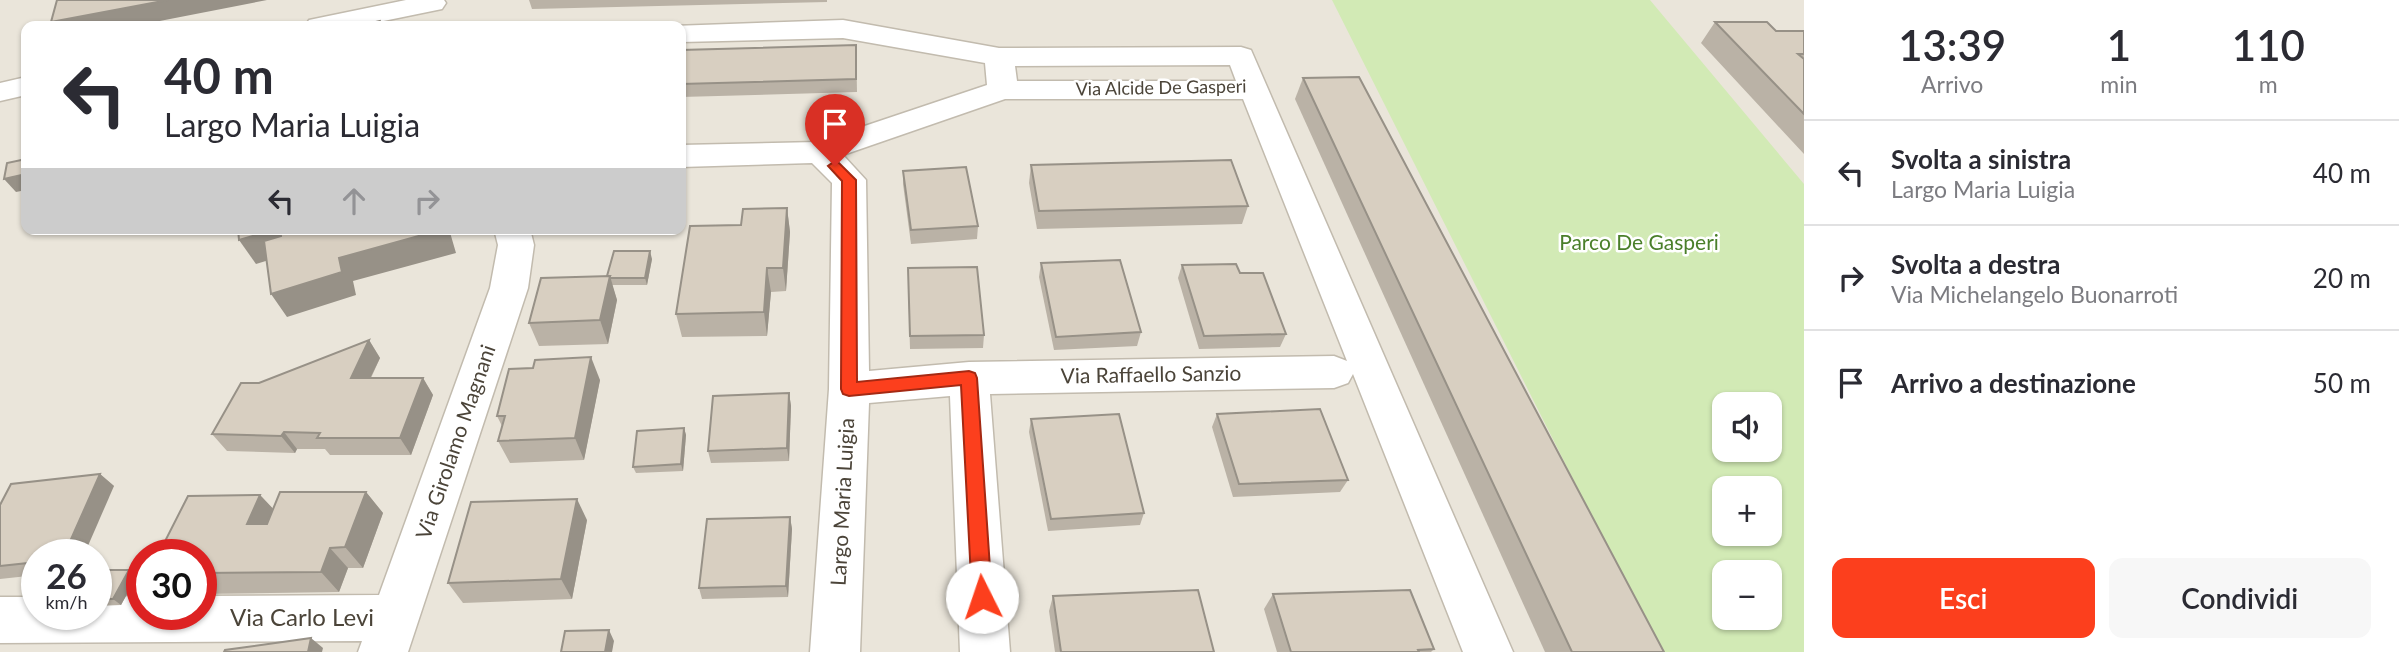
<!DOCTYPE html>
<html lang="it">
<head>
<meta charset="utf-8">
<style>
  :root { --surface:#fff; --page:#f7f7f7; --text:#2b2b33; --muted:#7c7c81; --line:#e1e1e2; --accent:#fc3f1d }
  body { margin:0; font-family:Lato,sans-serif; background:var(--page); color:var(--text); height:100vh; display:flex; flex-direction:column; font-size:26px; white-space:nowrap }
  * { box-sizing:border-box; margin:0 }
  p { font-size:23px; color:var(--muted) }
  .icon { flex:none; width:38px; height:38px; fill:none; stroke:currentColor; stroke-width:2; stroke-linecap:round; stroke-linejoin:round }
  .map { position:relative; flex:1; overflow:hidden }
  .drawer { display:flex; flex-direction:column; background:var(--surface); width:595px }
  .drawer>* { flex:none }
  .hud { position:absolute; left:21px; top:21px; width:665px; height:214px; border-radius:14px; box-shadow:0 2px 5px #0004; background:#fff; color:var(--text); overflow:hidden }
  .buttons { position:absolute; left:1712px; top:392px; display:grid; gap:14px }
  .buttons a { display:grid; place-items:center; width:70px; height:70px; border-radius:14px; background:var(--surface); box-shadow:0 2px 5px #0004; font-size:35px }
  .speed { position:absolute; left:21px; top:539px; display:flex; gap:14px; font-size:35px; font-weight:700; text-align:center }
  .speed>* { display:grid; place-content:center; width:91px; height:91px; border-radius:50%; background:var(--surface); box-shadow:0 2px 5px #0004; line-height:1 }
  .speed small { font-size:18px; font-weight:400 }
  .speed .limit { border:10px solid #d22; background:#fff; color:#111 }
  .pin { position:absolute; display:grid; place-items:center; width:60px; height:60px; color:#fff; margin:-72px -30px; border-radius:50% 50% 50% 0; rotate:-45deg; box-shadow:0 0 7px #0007 }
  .pin .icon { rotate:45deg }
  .me { position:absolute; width:77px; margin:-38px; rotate:356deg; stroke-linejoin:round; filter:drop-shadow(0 0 5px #0008) }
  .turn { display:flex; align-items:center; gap:24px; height:147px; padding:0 28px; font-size:32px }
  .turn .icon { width:91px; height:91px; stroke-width:2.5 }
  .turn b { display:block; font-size:49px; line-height:60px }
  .lanes { display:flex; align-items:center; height:66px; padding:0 28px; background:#0003; justify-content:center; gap:35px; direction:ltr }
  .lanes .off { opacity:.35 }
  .eta { display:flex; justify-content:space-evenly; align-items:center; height:119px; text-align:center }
  .eta b { font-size:42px; font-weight:600; line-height:49px }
  .primary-button { display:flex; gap:14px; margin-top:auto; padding:14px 28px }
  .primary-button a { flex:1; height:80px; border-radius:14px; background:var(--accent); color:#fff; font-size:28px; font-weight:600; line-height:80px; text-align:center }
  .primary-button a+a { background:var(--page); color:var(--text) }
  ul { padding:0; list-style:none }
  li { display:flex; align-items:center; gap:21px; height:105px; padding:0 28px; border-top:2px solid var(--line) }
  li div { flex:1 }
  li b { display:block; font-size:26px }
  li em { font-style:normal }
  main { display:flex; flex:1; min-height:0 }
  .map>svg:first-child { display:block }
  .residential { fill:#eae5da; fill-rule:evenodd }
  .green { fill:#d2eab5; fill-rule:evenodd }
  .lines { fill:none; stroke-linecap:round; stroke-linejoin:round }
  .minor-casing { stroke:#c2bbae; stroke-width:3 }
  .minor { fill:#fff; fill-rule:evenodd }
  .wall { fill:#bab2a6 }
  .shaded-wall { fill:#979187 }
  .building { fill:#d8cfc1; stroke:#979187; stroke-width:2 }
  .route { fill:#fc3f1d; stroke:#a42913; stroke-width:2 }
  .labels { text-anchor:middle; stroke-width:5; stroke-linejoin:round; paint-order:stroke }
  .far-street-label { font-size:18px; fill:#4b4439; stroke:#fff }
  .park-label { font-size:21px; fill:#4a7f2a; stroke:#fff }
  .street-label { font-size:21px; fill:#4b4439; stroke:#fff }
  .near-street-label { font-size:24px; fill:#4b4439; stroke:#fff }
</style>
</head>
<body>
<main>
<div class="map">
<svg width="1804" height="652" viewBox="0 0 1804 652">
  <rect width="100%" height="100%" fill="#f6f3ec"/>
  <path class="residential" d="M0,0H1804V652H0ZM26,26H681V229H26ZM1724,404H1769V450H1724ZM1724,488H1769V534H1724ZM37,555H96V614H37ZM142,555H201V614H142ZM1724,572H1769V618H1724Z"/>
  <path class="green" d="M1332,0H1650L1804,184V652H1660ZM1724,404H1769V450H1724ZM1724,488H1769V534H1724ZM1724,572H1769V618H1724Z"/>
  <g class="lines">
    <g class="minor-casing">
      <g id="minor">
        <path d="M406,0H444L446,3L442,9L359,26H305L309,20Z"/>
        <path d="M843,20L999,48L1241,47L1251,50L1513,652H1463L1353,374L1348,383L1334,388L990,394L1010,652H960L950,396L869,403L860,652H810L829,389L832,183L812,163L681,167V145L817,142L987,85L985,63L843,38L681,42V26H673ZM1230,65L1236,81H1017L1015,66ZM1005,99H1243L1347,361L1334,356L969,362L869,371L866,180L843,155Z"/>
        <path d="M26,77V95L0,101V83Z"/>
        <path d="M494,229H530L534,245L528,288L408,652H358L362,641L0,643V597H37V614H96V597L142,596V614H201V596L379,595L490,288L498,245Z"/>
      </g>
    </g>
    <use href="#minor" class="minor"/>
  </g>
  <g class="wall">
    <path d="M529,0H827V2L532,9Z"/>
    <path d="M1715,22L1776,31H1804V154L1701,43Z"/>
    <path d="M856,45L857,92L681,97V50Z"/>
    <path d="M1303,78L1664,652H1545L1295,99Z"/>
    <path d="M1031,165L1248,206L1242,224L1037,229L1029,183Z"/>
    <path d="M903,171L978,226L977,239L911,244L903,184Z"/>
    <path d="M787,208L790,232L786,291L771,292L767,336L682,337L676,314L741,225Z"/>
    <path d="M652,259L647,285H612L617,300L608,344L539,346L529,323L607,276Z"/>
    <path d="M1041,263L1141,332L1137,346L1054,350L1039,277Z"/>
    <path d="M1182,265L1240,273L1286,334L1280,347L1199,349L1178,278Z"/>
    <path d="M908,282L984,335L983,348L910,349Z"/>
    <path d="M369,340L380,358L371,378H423L433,395L411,455H330L325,449H297L295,453L227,451L212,434L259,383Z"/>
    <path d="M600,380L584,460L510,463L498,441L502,426L497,416Z"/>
    <path d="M789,393L791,406L789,461L711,463L708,451Z"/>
    <path d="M1217,414L1348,480L1340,492L1233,497L1212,427Z"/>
    <path d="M1031,419L1144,513L1140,525L1048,531L1029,432Z"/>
    <path d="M684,428L686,435L683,471L636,473L633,467Z"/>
    <path d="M100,474L114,486L37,555V575L0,579V505Z"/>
    <path d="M366,492L383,513L363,568H348L339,592L201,594V555L260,495L273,509Z"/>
    <path d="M790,517L792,529L788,597L702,599L699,588Z"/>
    <path d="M587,520L572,599L463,603L448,583Z"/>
    <path d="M129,570L137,576L121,605L96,606V583Z"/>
    <path d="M1273,594L1434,649L1431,652H1277L1264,609Z"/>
    <path d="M1053,596L1214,652H1055L1049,611Z"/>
  </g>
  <g class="shaded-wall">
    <path d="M168,0H267L134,26H54L51,22Z"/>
    <path d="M26,174V190L16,192L4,179Z"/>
    <path d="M787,208L790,232L786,291L783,268Z"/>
    <path d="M277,229H280L295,252L256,264L239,240Z"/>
    <path d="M444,229H449L456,253L353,281L356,295L287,317L271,294L339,258Z"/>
    <path d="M650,251L652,259L647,285L645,278Z"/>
    <path d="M767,268L771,292L767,336L764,312Z"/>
    <path d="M610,276L617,300L608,344L600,320Z"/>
    <path d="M369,340L380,358L362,395L351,378Z"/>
    <path d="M591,357L600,380L584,460L575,438Z"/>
    <path d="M423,378L433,395L411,455L400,438Z"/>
    <path d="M789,393L791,406L789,461L787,448Z"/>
    <path d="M684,428L686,435L683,471L681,464Z"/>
    <path d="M284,432L297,449L295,453L281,436Z"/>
    <path d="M100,474L114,486L84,555H64Z"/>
    <path d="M366,492L383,513L363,568L345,547Z"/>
    <path d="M260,495L280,516L267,545L247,524Z"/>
    <path d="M577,499L587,520L572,599L561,579Z"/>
    <path d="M790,517L792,529L788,597L786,586Z"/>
    <path d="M330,548L348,568L339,592L321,572Z"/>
    <path d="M129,570L137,576L121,605L113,599Z"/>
    <path d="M609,630L614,641L612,652H605Z"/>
    <path d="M311,638L323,648L322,652H308Z"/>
  </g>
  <g class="building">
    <path d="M57,0H168L51,22Z"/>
    <path d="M380,21L382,26H359Z"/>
    <path d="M1715,22H1767L1776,31H1804V54H1798L1804,59V114Z"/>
    <path d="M856,45V79L681,84V50Z"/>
    <path d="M1359,77L1664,652H1572L1303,78Z"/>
    <path d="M26,159V174L4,179L7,163Z"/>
    <path d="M1231,160L1248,206L1039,211L1031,165Z"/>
    <path d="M966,167L978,226L911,230L903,171Z"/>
    <path d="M787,208L783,268H767L764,312L676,314L690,226L741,225L743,209Z"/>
    <path d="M238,229H277L239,240Z"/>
    <path d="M280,229H444L339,258L342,272L271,294L264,241L281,236Z"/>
    <path d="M614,251H650L645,278H609L610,276H607Z"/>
    <path d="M1120,260L1141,332L1056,337L1041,263Z"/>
    <path d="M1236,264L1240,273H1263L1286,334L1204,336L1182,265Z"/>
    <path d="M977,267L984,335L910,336L908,268Z"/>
    <path d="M610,276L600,320L529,323L541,278Z"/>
    <path d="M369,340L351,378H423L400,438H317L320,433L284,432L281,436L212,434L241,383H259Z"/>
    <path d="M591,357L575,438L498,441L505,416H497L509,369L533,368L535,360Z"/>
    <path d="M789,393L787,448L708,451L713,396Z"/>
    <path d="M1320,409L1348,480L1239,484L1217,414Z"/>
    <path d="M1119,414L1144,513L1051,519L1031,419Z"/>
    <path d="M684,428L681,464L633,467L637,431Z"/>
    <path d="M100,474L64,555H37V562L0,566V505L11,484Z"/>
    <path d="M280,492H366L345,547L330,548L321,572L201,573V555H158L188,496L260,495L247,524H267Z"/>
    <path d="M577,499L561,579L448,583L471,502Z"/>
    <path d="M790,517L786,586L699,588L707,519Z"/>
    <path d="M103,570H129L113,599H96V583Z"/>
    <path d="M1198,590L1214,652H1061L1053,596Z"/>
    <path d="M1410,590L1434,649L1418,650L1419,652H1291L1273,594Z"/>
    <path d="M609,630L605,652H561L565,631Z"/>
    <path d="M311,638L308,652H224L225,650Z"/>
  </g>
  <path class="route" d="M835,161L839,163L856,180L857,382L969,371L975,373L977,378L992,597L989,604L982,606L975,604L972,597L961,385L849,396L843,394L841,389L842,181L828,166Z"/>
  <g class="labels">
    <g class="far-street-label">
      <text transform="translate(1161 88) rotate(-1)" y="6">Via Alcide De Gasperi</text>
    </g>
    <g class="park-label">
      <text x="1639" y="250">Parco De Gasperi</text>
    </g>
    <g class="street-label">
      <text transform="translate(1151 375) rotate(-1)" y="7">Via Raffaello Sanzio</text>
      <text transform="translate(456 442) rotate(-71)" y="7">Via Girolamo Magnani</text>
      <text transform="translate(843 502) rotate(-87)" y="7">Largo Maria Luigia</text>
    </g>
    <g class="near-street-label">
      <text x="302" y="626">Via Carlo Levi</text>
    </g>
  </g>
</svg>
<div class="buttons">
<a><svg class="icon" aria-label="sound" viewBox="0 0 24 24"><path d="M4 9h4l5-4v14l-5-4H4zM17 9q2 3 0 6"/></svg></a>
<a>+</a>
<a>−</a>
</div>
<div class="speed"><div>26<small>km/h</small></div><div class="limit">30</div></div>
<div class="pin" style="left:835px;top:166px;background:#d93025"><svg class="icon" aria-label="arrive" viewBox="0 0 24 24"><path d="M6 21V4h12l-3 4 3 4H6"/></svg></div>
<svg class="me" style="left:982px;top:597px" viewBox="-20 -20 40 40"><circle r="19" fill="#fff"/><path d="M0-13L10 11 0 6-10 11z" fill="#fc3f1d"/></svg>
<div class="hud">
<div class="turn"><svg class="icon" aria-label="left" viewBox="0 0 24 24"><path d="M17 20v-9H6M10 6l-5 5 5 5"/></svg><div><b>40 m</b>Largo Maria Luigia</div></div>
<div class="lanes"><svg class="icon" aria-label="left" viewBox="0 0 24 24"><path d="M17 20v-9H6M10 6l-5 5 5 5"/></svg><svg class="icon off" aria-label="ahead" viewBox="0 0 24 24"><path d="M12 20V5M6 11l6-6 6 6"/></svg><svg class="icon off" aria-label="right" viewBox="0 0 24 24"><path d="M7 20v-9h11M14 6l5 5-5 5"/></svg></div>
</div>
</div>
<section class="drawer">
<div class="eta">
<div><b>13:39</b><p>Arrivo</p></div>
<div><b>1</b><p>min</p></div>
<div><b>110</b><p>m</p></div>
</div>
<ul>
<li><svg class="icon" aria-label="left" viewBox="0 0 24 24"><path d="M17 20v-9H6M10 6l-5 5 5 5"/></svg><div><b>Svolta a sinistra</b><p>Largo Maria Luigia</p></div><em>40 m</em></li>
<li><svg class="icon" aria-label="right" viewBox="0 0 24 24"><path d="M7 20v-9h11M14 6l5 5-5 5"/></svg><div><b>Svolta a destra</b><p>Via Michelangelo Buonarroti</p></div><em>20 m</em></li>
<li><svg class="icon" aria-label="arrive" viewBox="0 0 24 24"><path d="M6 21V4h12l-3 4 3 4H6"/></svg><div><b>Arrivo a destinazione</b></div><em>50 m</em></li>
</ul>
<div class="primary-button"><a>Esci</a><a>Condividi</a></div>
</section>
</main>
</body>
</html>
